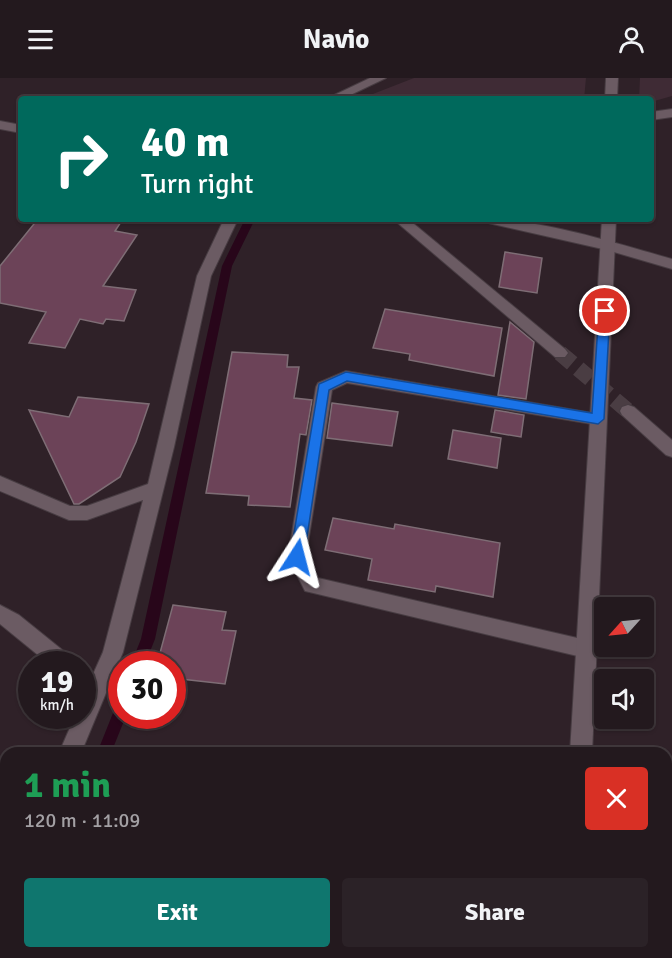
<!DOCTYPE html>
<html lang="en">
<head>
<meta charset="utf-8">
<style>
  :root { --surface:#23191e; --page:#2b2227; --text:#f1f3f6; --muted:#a3a0a4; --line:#40383c; --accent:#0f766e }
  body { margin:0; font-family:Signika,sans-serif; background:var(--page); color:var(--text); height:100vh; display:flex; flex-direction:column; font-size:22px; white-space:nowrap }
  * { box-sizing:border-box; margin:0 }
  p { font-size:20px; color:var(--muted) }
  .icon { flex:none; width:33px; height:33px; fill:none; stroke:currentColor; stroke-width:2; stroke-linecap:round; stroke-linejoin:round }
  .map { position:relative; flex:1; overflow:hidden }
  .details { position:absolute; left:0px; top:669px; width:672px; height:212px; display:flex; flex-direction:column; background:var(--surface); border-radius:18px 18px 0 0; box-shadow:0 2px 4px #0004,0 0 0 2px var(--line) }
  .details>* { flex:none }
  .guide { position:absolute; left:18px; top:18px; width:636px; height:126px; border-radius:6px; box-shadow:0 2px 4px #0004,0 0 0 2px var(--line); background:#00695c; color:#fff; overflow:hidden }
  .needle { width:39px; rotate:243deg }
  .buttons { position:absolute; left:594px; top:519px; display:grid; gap:12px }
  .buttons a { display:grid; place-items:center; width:60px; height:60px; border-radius:6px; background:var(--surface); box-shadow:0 2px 4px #0004,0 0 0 2px var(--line); font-size:30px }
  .speed { position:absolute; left:18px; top:573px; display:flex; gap:12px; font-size:30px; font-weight:700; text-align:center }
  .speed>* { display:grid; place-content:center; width:78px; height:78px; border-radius:50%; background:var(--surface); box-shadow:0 2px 4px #0004,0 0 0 2px var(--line); line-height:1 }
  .speed small { font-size:15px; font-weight:400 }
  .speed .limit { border:9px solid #d22; background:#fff; color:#111 }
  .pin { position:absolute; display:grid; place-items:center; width:51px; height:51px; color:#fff; margin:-26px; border:3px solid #fff; border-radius:50%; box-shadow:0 2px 6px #0007 }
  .me { position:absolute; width:66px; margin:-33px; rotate:9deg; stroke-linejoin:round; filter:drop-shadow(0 0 4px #0008) }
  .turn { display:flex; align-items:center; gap:21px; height:126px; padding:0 24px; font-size:27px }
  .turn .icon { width:78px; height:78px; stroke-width:2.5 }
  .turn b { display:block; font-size:42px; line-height:51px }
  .round { display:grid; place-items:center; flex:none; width:63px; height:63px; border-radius:6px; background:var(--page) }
  .overview { display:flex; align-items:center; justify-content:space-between; height:102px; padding:0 24px }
  h1 { font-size:36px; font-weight:800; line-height:45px; color:#1e9e55 }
  .action { display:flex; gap:12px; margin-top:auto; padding:12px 24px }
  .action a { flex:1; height:69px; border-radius:6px; background:var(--accent); color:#fff; font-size:24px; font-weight:800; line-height:69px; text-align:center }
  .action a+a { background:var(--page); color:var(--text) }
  header { display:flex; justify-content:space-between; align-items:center; height:78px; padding:0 24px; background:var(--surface); font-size:27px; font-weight:800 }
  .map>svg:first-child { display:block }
  .built { fill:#3f2b35 }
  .green { fill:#4b273a }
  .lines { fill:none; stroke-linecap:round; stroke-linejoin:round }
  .stream { fill:#28061a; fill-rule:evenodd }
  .building { fill:#6c4358; stroke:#7e6d75; stroke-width:1.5 }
  .street-tunnel { stroke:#4a3d43; stroke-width:16; stroke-dasharray:16 8; stroke-linecap:butt }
  .street-casing { stroke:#473c42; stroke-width:2 }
  .secondary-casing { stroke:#473c42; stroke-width:2 }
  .street { fill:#6b5b63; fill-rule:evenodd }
  .secondary { fill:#6b5b63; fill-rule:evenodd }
  .route { fill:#1a73e8; stroke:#114b97; stroke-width:1.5 }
</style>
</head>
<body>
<header><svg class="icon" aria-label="menu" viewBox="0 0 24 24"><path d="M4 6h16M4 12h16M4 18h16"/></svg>Navio<svg class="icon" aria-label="person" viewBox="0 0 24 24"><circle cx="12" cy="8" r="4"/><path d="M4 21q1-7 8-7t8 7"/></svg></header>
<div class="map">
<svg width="672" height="880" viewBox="0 0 672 880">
  <rect width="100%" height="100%" fill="#2f2128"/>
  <g class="built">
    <path d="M414,0H586L584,21H360Z"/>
    <path d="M640,0H672V18L651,24V21H639Z"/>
  </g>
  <path class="green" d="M672,765V880H653L654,875L666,874V769Z"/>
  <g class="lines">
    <g class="stream">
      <path d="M245,141H255L232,188L155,561L145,586H131L141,561L222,188Z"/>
      <path d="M122,623V638H126L111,675H97L117,625Z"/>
      <path d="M39,874H55L54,880H38Z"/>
    </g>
  </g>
  <g class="building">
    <path d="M38,141H123L115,153L137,157L103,208L136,212L124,243L106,241L103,246L80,241L65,270L29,265L46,234L0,225V188Z"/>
    <path d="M505,174L542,180L537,215L499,209Z"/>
    <path d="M385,231L502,250L494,298L409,282L410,276L373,270Z"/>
    <path d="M510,244L534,264L526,321L498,317Z"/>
    <path d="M232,274L288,277L287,289H299L294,320L312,322L306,357L300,356L290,429L248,427L249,418L206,415Z"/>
    <path d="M78,319L149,326L136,364L120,399L79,426H74L29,332L69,339Z"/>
    <path d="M332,325L398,334L392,368L327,360Z"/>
    <path d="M495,332L524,337L521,359L491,354Z"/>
    <path d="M453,352L501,360L497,390L448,381Z"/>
    <path d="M333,440L394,451L395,446L500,465L493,519L436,508L435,514L368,502L372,481L325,472Z"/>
    <path d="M173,527L226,534L222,552L236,553L225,606L172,600V586H157Z"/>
  </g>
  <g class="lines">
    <path class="street-tunnel" d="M560,275L628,333"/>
    <g class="street-casing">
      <g id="street">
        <path d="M370,0H386L342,21H326Z"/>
        <path d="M672,31V39L651,42V34Z"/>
        <path d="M0,43L21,47V55L0,51Z"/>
        <path d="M224,141H238L211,198L174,369L123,574L81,675H59L75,638H82V621L103,574L143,422L87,442H69L0,413V398L70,428H87L148,406L197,198Z"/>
        <path d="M393,141H408L565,271L568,275L565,279H555Z"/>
        <path d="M482,141C542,141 614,165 672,181V191L607,172L484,144Z"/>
        <path d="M346,293L604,337L606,341L604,345L598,347L347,305L332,312L306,478L318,500L586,562L593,564L596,571L593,578L586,580L305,513L288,479L316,309L318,305Z"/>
        <path d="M628,327L634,329L672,362V379L666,377L622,337L620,333L622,329Z"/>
        <path d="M0,527L19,537L71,579L74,586H49L0,546Z"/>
        <path d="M6,835L7,874L0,877V837Z"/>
      </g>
    </g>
    <g class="secondary-casing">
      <g id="secondary">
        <path d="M606,0H618L617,21H605Z"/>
        <path d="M602,141H616L592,675H570Z"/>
        <rect x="556" y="874" width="24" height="6"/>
      </g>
    </g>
    <use href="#street" class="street"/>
    <use href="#secondary" class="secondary"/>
  </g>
  <path class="route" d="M605,229L610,233L604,341L598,346L347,303L329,312L304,479L302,483H292L290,479L319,306L346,294L592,335L599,233Z"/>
</svg>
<div class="buttons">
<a><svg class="needle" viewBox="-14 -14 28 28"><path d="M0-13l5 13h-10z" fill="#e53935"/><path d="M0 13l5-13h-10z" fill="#a3a0a4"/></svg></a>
<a><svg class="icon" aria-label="sound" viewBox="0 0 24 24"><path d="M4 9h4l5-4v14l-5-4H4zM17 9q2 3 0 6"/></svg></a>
</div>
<div class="speed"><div>19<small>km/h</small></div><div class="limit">30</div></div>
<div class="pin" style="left:605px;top:233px;background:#d93025"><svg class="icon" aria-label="arrive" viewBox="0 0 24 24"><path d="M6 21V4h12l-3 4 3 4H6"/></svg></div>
<svg class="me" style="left:297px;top:479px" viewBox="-20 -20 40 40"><path d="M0-17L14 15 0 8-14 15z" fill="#1a73e8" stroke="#fff" stroke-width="4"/></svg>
<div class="guide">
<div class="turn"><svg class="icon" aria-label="right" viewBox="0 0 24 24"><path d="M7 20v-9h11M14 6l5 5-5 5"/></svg><div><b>40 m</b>Turn right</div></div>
</div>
<section class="details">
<div class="overview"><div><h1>1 min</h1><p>120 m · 11:09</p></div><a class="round" style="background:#d93025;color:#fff"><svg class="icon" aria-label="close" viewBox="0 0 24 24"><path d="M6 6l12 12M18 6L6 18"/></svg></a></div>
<div class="action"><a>Exit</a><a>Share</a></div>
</section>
</div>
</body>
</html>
